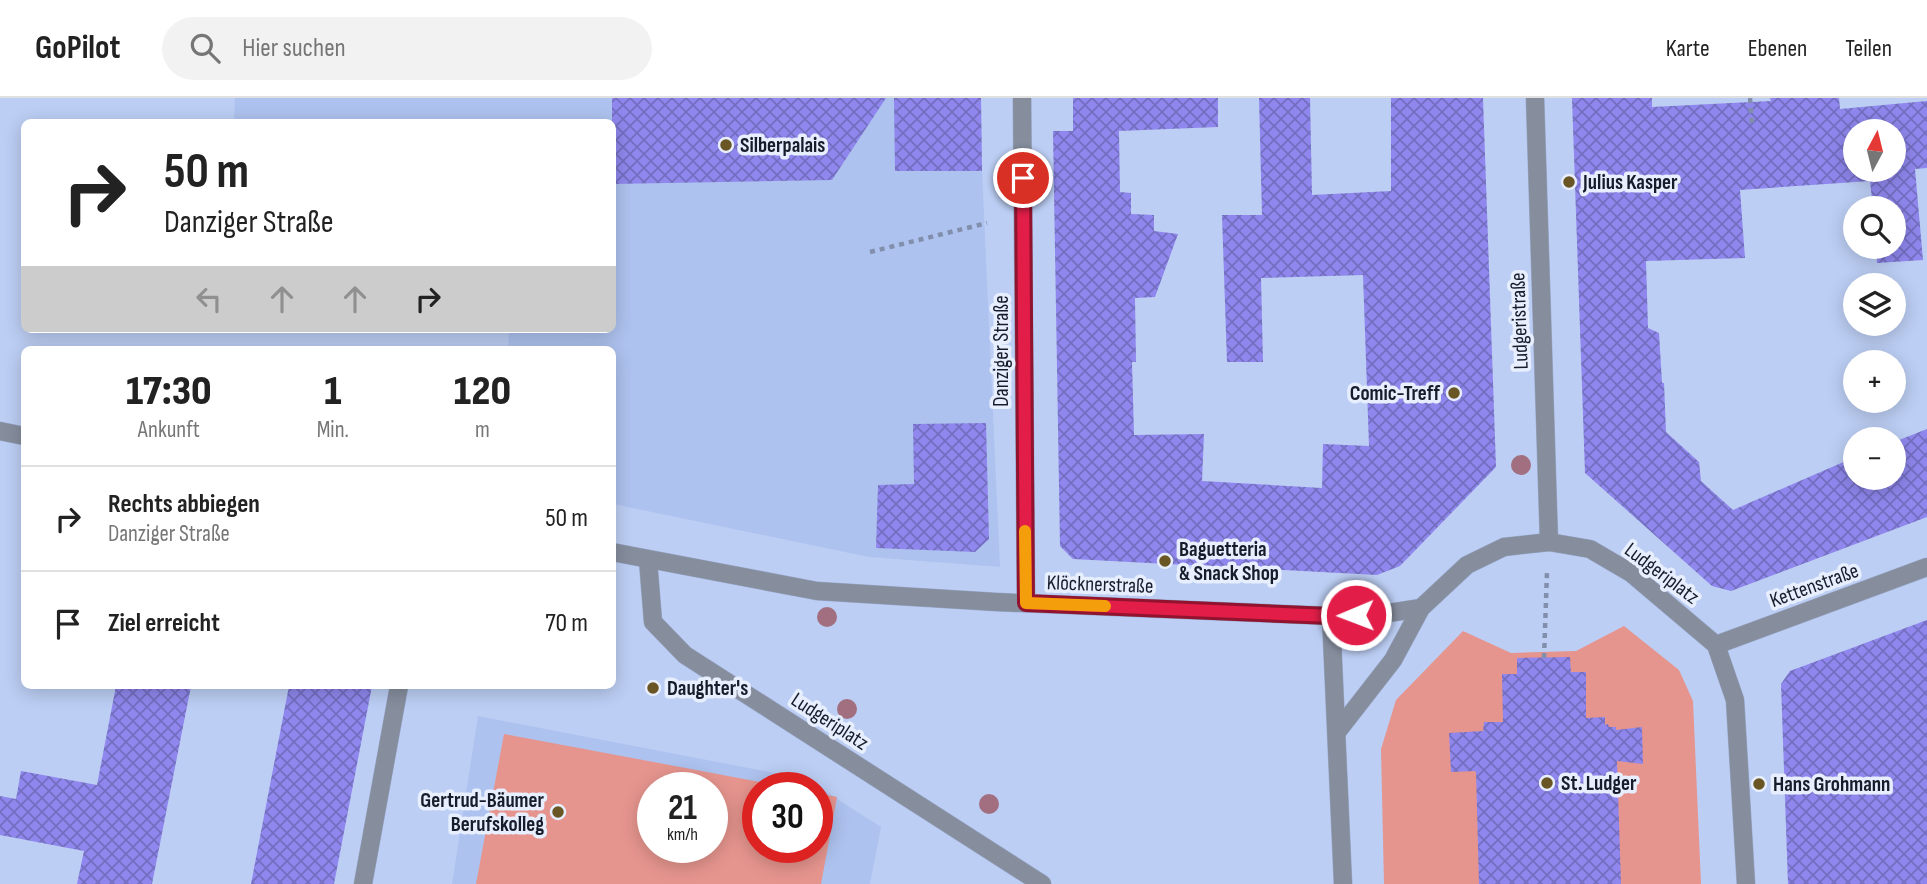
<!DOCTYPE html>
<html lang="de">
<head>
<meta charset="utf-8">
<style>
  :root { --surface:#fff; --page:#f2f2f2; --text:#222; --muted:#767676; --line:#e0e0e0 }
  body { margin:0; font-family:"Sofia Sans Condensed",sans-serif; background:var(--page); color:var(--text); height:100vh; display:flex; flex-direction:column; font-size:26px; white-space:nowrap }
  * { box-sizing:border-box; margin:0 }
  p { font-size:23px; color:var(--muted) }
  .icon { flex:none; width:38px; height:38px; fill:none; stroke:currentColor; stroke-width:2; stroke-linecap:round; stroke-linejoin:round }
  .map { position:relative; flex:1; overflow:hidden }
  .side { position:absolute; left:21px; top:248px; width:595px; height:343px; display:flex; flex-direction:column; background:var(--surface); border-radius:10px; box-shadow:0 4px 18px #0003 }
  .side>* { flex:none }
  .top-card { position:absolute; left:21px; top:21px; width:595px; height:214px; border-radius:10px; box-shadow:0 4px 18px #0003; background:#fff; color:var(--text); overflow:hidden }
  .needle { width:46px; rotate:7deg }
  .controls { position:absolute; left:1843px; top:21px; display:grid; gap:14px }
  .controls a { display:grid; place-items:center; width:63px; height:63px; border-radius:50%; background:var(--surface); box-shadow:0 4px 18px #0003; font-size:35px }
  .speed { position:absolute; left:637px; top:674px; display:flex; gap:14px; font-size:35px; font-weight:700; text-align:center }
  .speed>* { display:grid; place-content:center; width:91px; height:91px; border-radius:50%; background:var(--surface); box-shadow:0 4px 18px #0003; line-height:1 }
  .speed small { font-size:18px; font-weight:400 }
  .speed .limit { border:10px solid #d22; background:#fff; color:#111 }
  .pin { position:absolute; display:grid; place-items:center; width:60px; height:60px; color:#fff; margin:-30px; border:4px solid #fff; border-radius:50%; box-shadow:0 2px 7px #0007 }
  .me { position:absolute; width:77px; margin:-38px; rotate:269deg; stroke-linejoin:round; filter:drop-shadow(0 0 5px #0008) }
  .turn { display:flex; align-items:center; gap:24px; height:147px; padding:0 28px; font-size:32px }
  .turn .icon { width:91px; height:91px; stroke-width:2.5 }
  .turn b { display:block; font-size:49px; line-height:60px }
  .lanes { display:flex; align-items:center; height:66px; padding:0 28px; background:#0003; justify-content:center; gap:35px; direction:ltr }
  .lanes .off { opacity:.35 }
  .eta { display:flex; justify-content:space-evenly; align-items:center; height:119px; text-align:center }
  .eta b { font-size:42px; font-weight:800; line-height:49px }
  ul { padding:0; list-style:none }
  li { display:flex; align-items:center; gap:21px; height:105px; padding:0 28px; border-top:2px solid var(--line) }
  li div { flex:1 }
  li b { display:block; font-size:26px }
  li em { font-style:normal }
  header { display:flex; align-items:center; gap:42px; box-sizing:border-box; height:98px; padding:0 35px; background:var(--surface); border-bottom:2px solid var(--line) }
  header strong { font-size:33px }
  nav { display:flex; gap:38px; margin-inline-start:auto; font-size:24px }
  .search { width:490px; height:63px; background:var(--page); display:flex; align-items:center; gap:18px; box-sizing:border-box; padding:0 24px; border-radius:38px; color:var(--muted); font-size:26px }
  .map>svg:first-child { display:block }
  .built { fill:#adc2ee; fill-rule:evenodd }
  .grass { fill:#e6958e; fill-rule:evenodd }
  .building { fill:url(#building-cross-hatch); fill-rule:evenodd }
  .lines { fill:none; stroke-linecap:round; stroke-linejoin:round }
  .service-casing { stroke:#9baacc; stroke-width:19 }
  .minor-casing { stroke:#9baacc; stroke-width:19 }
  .path { stroke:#818fac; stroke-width:4.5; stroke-dasharray:5 5; stroke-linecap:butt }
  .service { stroke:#868e9e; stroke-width:18 }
  .minor { stroke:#868e9e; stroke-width:18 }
  .tree { fill:#a26f80 }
  .route-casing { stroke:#92132f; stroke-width:18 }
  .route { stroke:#e11d48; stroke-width:12 }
  .slow { stroke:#f59e0b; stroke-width:12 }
  .poi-dot { fill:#6a5524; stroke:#e7eefe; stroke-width:2.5 }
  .labels { text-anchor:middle; stroke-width:7; stroke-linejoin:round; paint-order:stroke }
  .poi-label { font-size:21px; font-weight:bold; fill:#161c2a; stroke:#e7eefe; text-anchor:start }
  .street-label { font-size:21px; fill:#161c2a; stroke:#e7eefe }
</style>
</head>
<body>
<header>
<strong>GoPilot</strong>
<div class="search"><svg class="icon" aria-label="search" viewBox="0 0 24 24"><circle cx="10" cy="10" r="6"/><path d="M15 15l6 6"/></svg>Hier suchen</div>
<nav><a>Karte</a><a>Ebenen</a><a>Teilen</a></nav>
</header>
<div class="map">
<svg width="1927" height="786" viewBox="0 0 1927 786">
  <defs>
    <pattern id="building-cross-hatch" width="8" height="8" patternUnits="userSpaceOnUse" patternTransform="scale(1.75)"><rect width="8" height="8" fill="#8f87ed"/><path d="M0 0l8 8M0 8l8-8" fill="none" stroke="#746ec0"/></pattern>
  </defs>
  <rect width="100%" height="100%" fill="#bccef4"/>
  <g class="built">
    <path d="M235,0H981L982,73L1000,469L869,459L613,406L612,252H508L509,231H612V24H234Z"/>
    <path d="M478,618L806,681L881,729L870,786H452ZM653,690H712V749H653ZM758,690H817V749H758Z"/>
  </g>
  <g class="grass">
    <path d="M1624,528L1679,572L1693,603L1701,786H1384L1381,651L1396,602L1463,533L1511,555L1576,553Z"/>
    <path d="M504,636L787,689L758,690V749H817V695L837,699L821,786H476ZM653,690H712V749H653Z"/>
  </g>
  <g class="building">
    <path d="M612,0H886L832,82L612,86Z"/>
    <path d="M894,0H981L982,73H895Z"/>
    <path d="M1073,0H1218V29L1119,33L1120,94L1131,95V116L1154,117V133L1178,136L1155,199L1135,200L1136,264H1132L1134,337L1204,336L1202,383L1322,390L1323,346L1369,348L1363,177L1261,180L1263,264H1227L1222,117H1262L1259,0H1310L1312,97L1391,93V0H1483L1496,369L1400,468L1377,477L1073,461L1060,448L1053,33H1073Z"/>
    <path d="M1572,0H1652V9L1771,3L1770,0H1839L1840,11L1927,3V70L1915,71L1923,162L1877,165L1876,149H1894V110H1873L1870,83L1740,92L1745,160L1646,163L1648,230L1659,235L1662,285H1664L1666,334L1699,364L1701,383L1733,412L1855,359V380H1894V344L1927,331V419L1731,493L1712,488L1585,375ZM1855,33H1894V72H1855Z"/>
    <path d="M986,325L989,441L975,454L876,450L878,387L914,386L913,326Z"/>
    <path d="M1927,522V786H1788L1781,586L1790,573Z"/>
    <path d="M1570,559L1571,574H1586V620L1605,619V627L1608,626L1609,629H1616V632L1642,629L1643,666L1617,663L1621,786H1479L1476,675L1475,673L1451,674L1449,635L1483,633L1484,624H1503L1502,576H1517V560Z"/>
    <path d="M116,588H191L152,786H77L84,753L0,737V698L16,701L21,673L97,687Z"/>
    <path d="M289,588H372L334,786H251Z"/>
  </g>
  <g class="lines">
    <g class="service-casing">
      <path id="service" d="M648,462L653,524L685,557L1042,786"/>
    </g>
    <g class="minor-casing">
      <g id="minor">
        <path d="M1022,0L1026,505"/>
        <path d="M1535,0L1549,444"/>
        <path d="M0,333L24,338"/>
        <path d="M612,454L817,493L996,504L1331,518L1382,516L1421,510"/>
        <path d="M1331,518L1343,786"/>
        <path d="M1716,547L1927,469"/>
        <path d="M1337,634L1393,562L1421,510L1467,467L1504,449L1549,444L1590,451L1631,475L1716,547L1735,602L1746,786"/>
        <path d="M363,786L399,588"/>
      </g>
    </g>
    <g class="path">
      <path d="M1750,0L1752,29"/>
      <path d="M870,154L987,125"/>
      <path d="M1544,560L1547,474"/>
    </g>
    <use href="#service" class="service"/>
    <use href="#minor" class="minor"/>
  </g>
  <g class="tree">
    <circle cx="1521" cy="367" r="10"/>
    <circle cx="827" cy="519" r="10"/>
    <circle cx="847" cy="611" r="10"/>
    <circle cx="989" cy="706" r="10"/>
  </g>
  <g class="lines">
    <g class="route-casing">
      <path id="route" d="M1023,80L1026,505L1331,518L1356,517"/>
    </g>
    <use href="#route" class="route"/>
    <path class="slow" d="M1025,433L1026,505L1105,508"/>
  </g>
  <g class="poi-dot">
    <circle cx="726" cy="47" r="7"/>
    <circle cx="1569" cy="84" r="7"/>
    <circle cx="1454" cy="295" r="7"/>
    <circle cx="1165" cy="463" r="7"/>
    <circle cx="653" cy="590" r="7"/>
    <circle cx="1547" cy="685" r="7"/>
    <circle cx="1759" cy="686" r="7"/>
    <circle cx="558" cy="714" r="7"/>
  </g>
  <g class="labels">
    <g class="poi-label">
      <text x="740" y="54">Silberpalais</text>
      <text x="1583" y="91">Julius Kasper</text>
      <text x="1440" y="302" text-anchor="end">Comic-Treff</text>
      <text x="1179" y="458">Baguetteria<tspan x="1179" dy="24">&amp; Snack Shop</tspan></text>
      <text x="667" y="597">Daughter's</text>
      <text x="1561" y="692">St. Ludger</text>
      <text x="1773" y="693">Hans Grohmann</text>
      <text x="544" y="709" text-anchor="end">Gertrud-Bäumer<tspan x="544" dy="24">Berufskolleg</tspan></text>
    </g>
    <g class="street-label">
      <text transform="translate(1519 223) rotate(-92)" y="7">Ludgeristraße</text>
      <text transform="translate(1001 253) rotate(-90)" y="7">Danziger Straße</text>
      <text transform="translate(1662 475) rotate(37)" y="7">Ludgeriplatz</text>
      <text transform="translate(1100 486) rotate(2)" y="7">Klöcknerstraße</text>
      <text transform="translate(1814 487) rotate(-20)" y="7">Kettenstraße</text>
      <text transform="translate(830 623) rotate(33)" y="7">Ludgeriplatz</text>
    </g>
  </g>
</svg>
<div class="controls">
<a><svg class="needle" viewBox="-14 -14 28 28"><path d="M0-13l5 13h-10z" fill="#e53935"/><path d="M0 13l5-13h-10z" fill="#767676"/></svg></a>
<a><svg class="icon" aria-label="search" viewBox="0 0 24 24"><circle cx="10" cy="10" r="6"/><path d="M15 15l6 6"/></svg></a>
<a><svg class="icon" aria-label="layers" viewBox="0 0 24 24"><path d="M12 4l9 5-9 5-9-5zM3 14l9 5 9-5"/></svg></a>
<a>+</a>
<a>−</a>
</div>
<div class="speed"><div>21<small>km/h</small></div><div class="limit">30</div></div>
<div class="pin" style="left:1023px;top:80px;background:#d93025"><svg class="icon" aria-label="arrive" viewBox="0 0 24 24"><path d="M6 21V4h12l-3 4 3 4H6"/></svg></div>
<svg class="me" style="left:1356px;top:517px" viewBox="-20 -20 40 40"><circle r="17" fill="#e11d48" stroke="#fff" stroke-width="3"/><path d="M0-11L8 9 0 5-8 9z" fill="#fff"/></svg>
<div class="top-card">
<div class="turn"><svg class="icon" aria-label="right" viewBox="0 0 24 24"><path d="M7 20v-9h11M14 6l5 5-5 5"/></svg><div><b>50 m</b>Danziger Straße</div></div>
<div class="lanes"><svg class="icon off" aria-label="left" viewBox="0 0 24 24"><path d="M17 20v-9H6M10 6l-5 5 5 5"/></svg><svg class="icon off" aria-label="ahead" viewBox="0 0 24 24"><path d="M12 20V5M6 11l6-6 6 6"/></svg><svg class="icon off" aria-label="ahead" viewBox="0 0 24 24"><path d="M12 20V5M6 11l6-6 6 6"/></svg><svg class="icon" aria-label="right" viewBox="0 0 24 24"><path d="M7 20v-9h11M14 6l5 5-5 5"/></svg></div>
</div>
<section class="side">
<div class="eta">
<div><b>17:30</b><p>Ankunft</p></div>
<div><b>1</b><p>Min.</p></div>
<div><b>120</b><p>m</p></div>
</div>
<ul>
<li><svg class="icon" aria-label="right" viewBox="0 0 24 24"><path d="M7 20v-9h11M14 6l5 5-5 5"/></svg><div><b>Rechts abbiegen</b><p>Danziger Straße</p></div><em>50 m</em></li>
<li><svg class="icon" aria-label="arrive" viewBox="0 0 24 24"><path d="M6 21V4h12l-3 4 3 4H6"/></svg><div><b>Ziel erreicht</b></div><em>70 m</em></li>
</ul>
</section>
</div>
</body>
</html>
